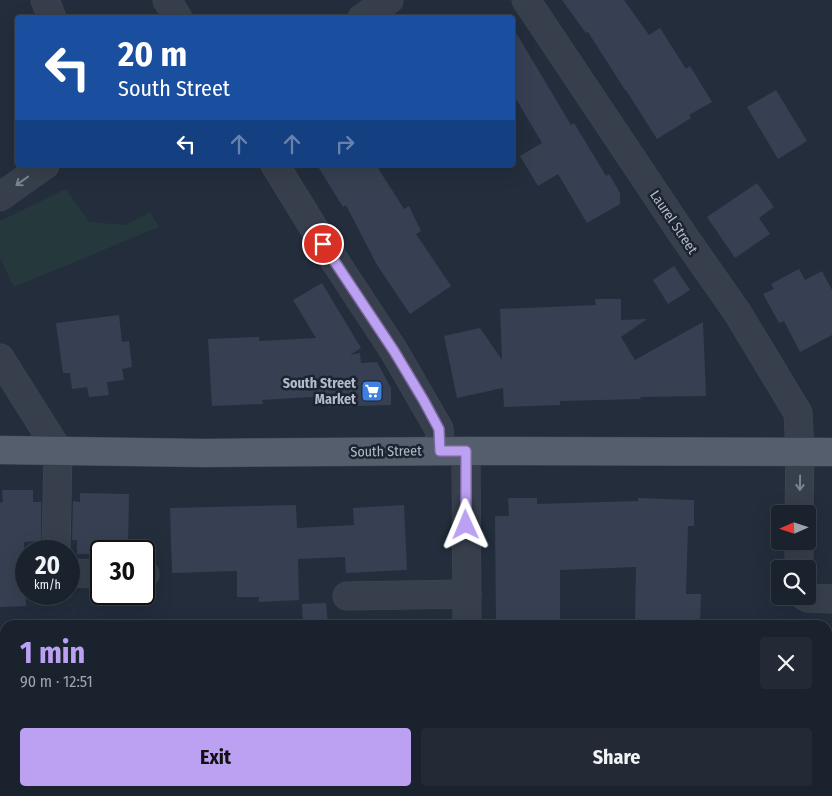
<!DOCTYPE html>
<html lang="en">
<head>
<meta charset="utf-8">
<style>
  :root { --surface:#1a222d; --page:#232a35; --text:#f1f3f6; --muted:#9fa4aa; --line:#383f49; --accent:#bca0f2 }
  body { margin:0; font-family:"Fira Sans Condensed",sans-serif; background:var(--page); color:var(--text); height:100vh; display:flex; flex-direction:column; font-size:19px; white-space:nowrap }
  * { box-sizing:border-box; margin:0 }
  p { font-size:16px; color:var(--muted) }
  .icon { flex:none; width:28px; height:28px; fill:none; stroke:currentColor; stroke-width:2; stroke-linecap:round; stroke-linejoin:round }
  .map { position:relative; flex:1; overflow:hidden }
  .drawer { position:absolute; left:0px; top:620px; width:832px; height:176px; display:flex; flex-direction:column; background:var(--surface); border-radius:15px 15px 0 0; box-shadow:0 5px 20px #0002,0 0 0 1px var(--line) }
  .drawer>* { flex:none }
  .hud { position:absolute; left:15px; top:15px; width:500px; height:152px; border-radius:5px; box-shadow:0 5px 20px #0002,0 0 0 1px var(--line); background:#1a4fa0; color:#fff; overflow:hidden }
  .needle { width:32px; rotate:267deg }
  .tools { position:absolute; left:771px; top:505px; display:grid; gap:10px }
  .tools a { display:grid; place-items:center; width:45px; height:45px; border-radius:5px; background:var(--surface); box-shadow:0 5px 20px #0002,0 0 0 1px var(--line); font-size:25px }
  .speed { position:absolute; left:15px; top:540px; display:flex; gap:10px; font-size:25px; font-weight:700; text-align:center }
  .speed>* { display:grid; place-content:center; width:65px; height:65px; border-radius:50%; background:var(--surface); box-shadow:0 5px 20px #0002,0 0 0 1px var(--line); line-height:1 }
  .speed small { font-size:12px; font-weight:400 }
  .speed .limit { border:2px solid #111; border-radius:8px; background:#fff; color:#111 }
  .pin { position:absolute; display:grid; place-items:center; width:42px; height:42px; color:#fff; margin:-21px; border:2px solid #fff; border-radius:50%; box-shadow:0 1px 5px #0007 }
  .me { position:absolute; width:55px; margin:-28px; rotate:359deg; stroke-linejoin:round; filter:drop-shadow(0 0 4px #0008) }
  .turn { display:flex; align-items:center; gap:18px; height:105px; padding:0 20px; font-size:22px }
  .turn .icon { width:65px; height:65px; stroke-width:2.5 }
  .turn b { display:block; font-size:35px; line-height:42px }
  .lanes { display:flex; align-items:center; height:48px; padding:0 20px; background:#0003; justify-content:center; gap:25px; direction:ltr }
  .lanes .off { opacity:.35 }
  .round { display:grid; place-items:center; flex:none; width:52px; height:52px; border-radius:5px; background:var(--page) }
  .overview { display:flex; align-items:center; justify-content:space-between; height:85px; padding:0 20px }
  h1 { font-size:30px; font-weight:700; line-height:38px; color:var(--accent) }
  .cta { display:flex; gap:10px; margin-top:auto; padding:10px 20px }
  .cta a { flex:1; height:58px; border-radius:5px; background:var(--accent); color:#111; font-size:20px; font-weight:700; line-height:58px; text-align:center }
  .cta a+a { background:var(--page); color:var(--text) }
  .map>svg:first-child { display:block }
  .green { fill:#25393d }
  .building { fill:#364052 }
  .lines { fill:none; stroke-linecap:round; stroke-linejoin:round }
  .minor-casing { stroke:#404855; stroke-width:29 }
  .major-casing { stroke:#404855; stroke-width:29 }
  .minor { stroke:#373f4c; stroke-width:28 }
  .major { stroke:#555e6c; stroke-width:28 }
  .oneway { stroke:#7b8390 }
  .route-casing { stroke:#7a689d; stroke-width:12 }
  .route { stroke:#bca0f2; stroke-width:9 }
  .labels { text-anchor:middle; stroke-width:5; stroke-linejoin:round; paint-order:stroke }
  .street-label { font-size:14px; fill:#b3bac8; stroke:#1c2431 }
  .poi-label { font-size:14px; font-weight:bold; fill:#b3bac8; stroke:#1c2431; text-anchor:end }
</style>
</head>
<body>
<div class="map">
<svg width="832" height="796" viewBox="0 0 832 796">
  <rect width="100%" height="100%" fill="#232d3c"/>
  <path class="green" d="M66,189L89,222L126,225L150,212L159,227L14,287L0,258V221Z"/>
  <g class="building">
    <path d="M562,0H624L649,35L660,28L686,69L690,66L712,102L689,115L691,118L657,139L626,90H625L588,32L586,33Z"/>
    <path d="M512,26L571,125L574,123L606,176L609,174L620,193V204L587,223L558,174L538,186L520,156L542,143L512,92Z"/>
    <path d="M776,90L807,141L778,159L747,107Z"/>
    <path d="M317,165H376L404,209L409,206L421,231L416,234L451,286L410,314L377,265L346,205L343,207Z"/>
    <path d="M757,183L774,207L759,218L770,234L735,258L707,217Z"/>
    <path d="M674,266L690,290L668,304L653,280Z"/>
    <path d="M799,269L805,280L822,271L832,290V335L800,352L784,321L779,323L763,294L774,289L771,284Z"/>
    <path d="M322,283L361,348L350,355L360,353L361,363L377,362L391,388V405L328,407V396L262,400L263,404L212,406L208,339L259,337V341L316,338L293,300Z"/>
    <path d="M595,299H621V320L647,319L621,337L635,360L703,322L706,396L640,397L641,399L560,401V405L504,407L503,388L457,398L444,336L480,328L502,360L500,309L596,305Z"/>
    <path d="M119,315L122,342L129,341L132,367L122,369L124,380L107,382L109,395L89,397L87,387L72,389L70,373H63L56,323Z"/>
    <path d="M2,490H33V502H41V541L24,542L26,606L0,607V503L3,502Z"/>
    <path d="M80,493L129,494L128,549L100,548V554H77V540H72L73,501L80,502Z"/>
    <path d="M508,498H537V504L638,501V498L694,500V526H688L686,594H701L700,623L635,622L636,567L560,570V625H496L495,516H509Z"/>
    <path d="M296,505L297,528L354,525L353,508L404,505L407,570L346,573L345,557L298,559L299,600L259,602V597H237V571L172,573L170,508Z"/>
    <path d="M326,603L328,625H303L302,604Z"/>
  </g>
  <g class="lines">
    <g class="minor-casing">
      <g id="minor">
        <path d="M45,0L52,18"/>
        <path d="M167,0L178,18"/>
        <path d="M526,0L683,235L737,312L798,413L800,452L799,514"/>
        <path d="M362,18L389,0"/>
        <path d="M275,165L323,243L394,351L439,429L441,451"/>
        <path d="M0,197L45,165"/>
        <path d="M0,358L58,450L56,551"/>
        <path d="M466,451L467,625"/>
        <path d="M799,569V541"/>
        <path d="M69,573L101,574"/>
        <path d="M144,574H145"/>
        <path d="M347,596L467,594"/>
        <path d="M804,596L808,598L832,599"/>
        <path d="M0,760H5"/>
        <path d="M828,780H832"/>
      </g>
    </g>
    <g class="major-casing">
      <path id="major" d="M0,450L204,453L466,451L832,452"/>
    </g>
    <use href="#minor" class="minor"/>
    <use href="#major" class="major"/>
  </g>
  <defs><path id="oneway-shaft" d="M-6 0H5M1.5-3L5.5 0L1.5 3" fill="none" stroke-width="1.6" stroke-linecap="round" stroke-linejoin="round" transform="scale(1.25)"/></defs>
  <g class="oneway">
    <use href="#oneway-shaft" transform="translate(22 181) rotate(144)"/>
    <use href="#oneway-shaft" transform="translate(800 483) rotate(91)"/>
  </g>
  <g class="lines">
    <g class="route-casing">
      <path id="route" d="M323,244L394,351L424,401L439,429L440,451H466V525"/>
    </g>
    <use href="#route" class="route"/>
  </g>
  <defs>
    <g id="supermarket-square" transform="scale(1.125)"><rect x="-9" y="-9" width="18" height="18" rx="4" fill="#3f7fe0" stroke="#1c2431"/><path d="M-6-5.5h2.5l.6 2H6L4.5 2H-2.5L-4.4-4H-6ZM-1.5 3.2a1.3 1.3 0 1 0 .1 0ZM3 3.2a1.3 1.3 0 1 0 .1 0Z" fill="#fff"/></g>
  </defs>
  <g fill-rule="evenodd">
    <use href="#supermarket-square" x="372" y="391"/>
  </g>
  <g class="labels">
    <g class="street-label">
      <text transform="translate(674 222) rotate(56)" y="5">Laurel Street</text>
      <text transform="translate(386 451) rotate(-1)" y="5">South Street</text>
    </g>
    <g class="poi-label">
      <text x="356" y="388">South Street<tspan x="356" dy="16">Market</tspan></text>
    </g>
  </g>
</svg>
<div class="tools">
<a><svg class="needle" viewBox="-14 -14 28 28"><path d="M0-13l5 13h-10z" fill="#e53935"/><path d="M0 13l5-13h-10z" fill="#9fa4aa"/></svg></a>
<a><svg class="icon" aria-label="search" viewBox="0 0 24 24"><circle cx="10" cy="10" r="6"/><path d="M15 15l6 6"/></svg></a>
</div>
<div class="speed"><div>20<small>km/h</small></div><div class="limit">30</div></div>
<div class="pin" style="left:323px;top:244px;background:#d93025"><svg class="icon" aria-label="arrive" viewBox="0 0 24 24"><path d="M6 21V4h12l-3 4 3 4H6"/></svg></div>
<svg class="me" style="left:466px;top:525px" viewBox="-20 -20 40 40"><path d="M0-17L14 15 0 8-14 15z" fill="#bca0f2" stroke="#fff" stroke-width="4"/></svg>
<div class="hud">
<div class="turn"><svg class="icon" aria-label="left" viewBox="0 0 24 24"><path d="M17 20v-9H6M10 6l-5 5 5 5"/></svg><div><b>20 m</b>South Street</div></div>
<div class="lanes"><svg class="icon" aria-label="left" viewBox="0 0 24 24"><path d="M17 20v-9H6M10 6l-5 5 5 5"/></svg><svg class="icon off" aria-label="ahead" viewBox="0 0 24 24"><path d="M12 20V5M6 11l6-6 6 6"/></svg><svg class="icon off" aria-label="ahead" viewBox="0 0 24 24"><path d="M12 20V5M6 11l6-6 6 6"/></svg><svg class="icon off" aria-label="right" viewBox="0 0 24 24"><path d="M7 20v-9h11M14 6l5 5-5 5"/></svg></div>
</div>
<section class="drawer">
<div class="overview"><div><h1>1 min</h1><p>90 m · 12:51</p></div><a class="round"><svg class="icon" aria-label="close" viewBox="0 0 24 24"><path d="M6 6l12 12M18 6L6 18"/></svg></a></div>
<div class="cta"><a>Exit</a><a>Share</a></div>
</section>
</div>
</body>
</html>
